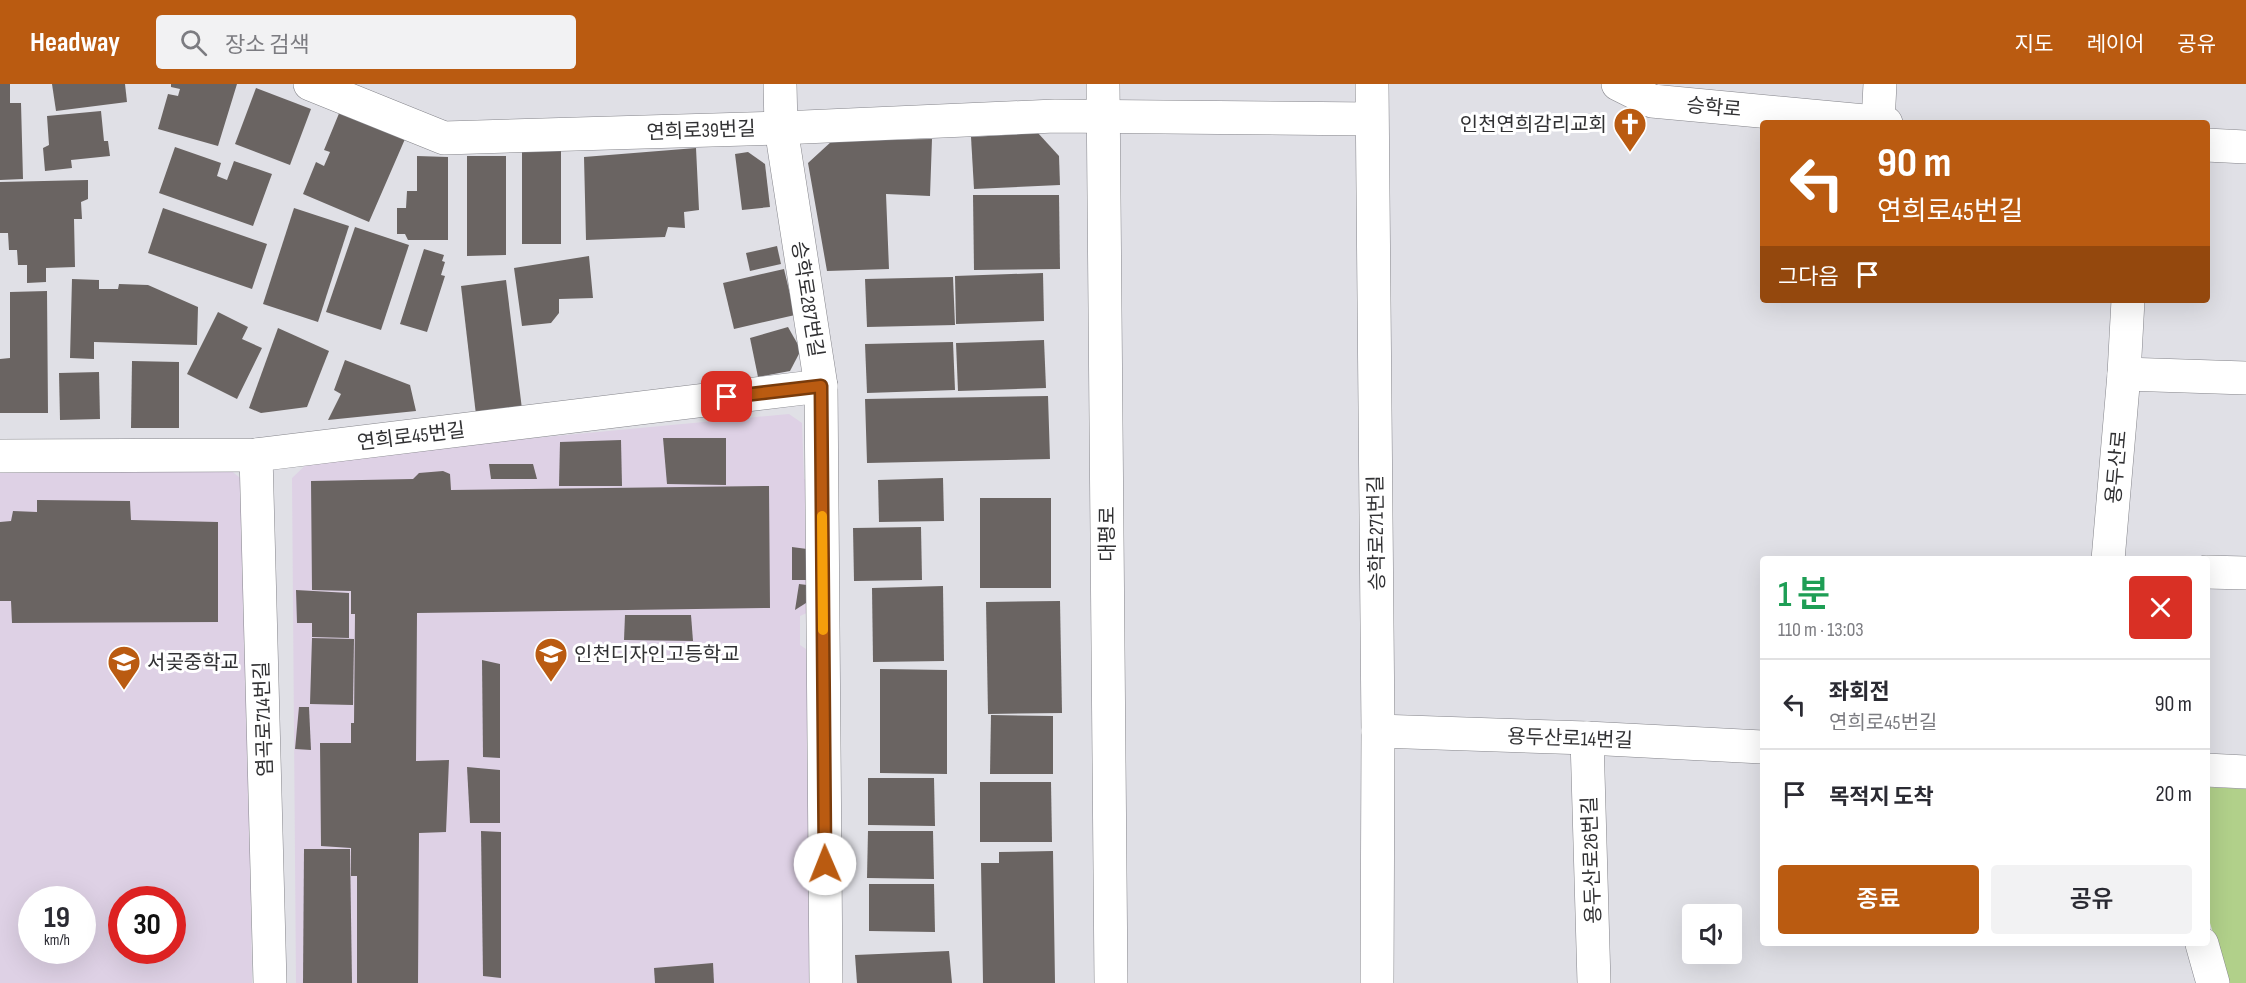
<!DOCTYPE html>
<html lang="ko">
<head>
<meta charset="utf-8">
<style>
  :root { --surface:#fff; --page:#f2f2f3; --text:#2b2b33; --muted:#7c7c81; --line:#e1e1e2; --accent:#ba5b11 }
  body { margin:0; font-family:"Sofia Sans Condensed","Noto Sans KR",sans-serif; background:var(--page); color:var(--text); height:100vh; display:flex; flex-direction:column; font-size:22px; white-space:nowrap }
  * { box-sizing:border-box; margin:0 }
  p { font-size:20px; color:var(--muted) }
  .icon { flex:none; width:33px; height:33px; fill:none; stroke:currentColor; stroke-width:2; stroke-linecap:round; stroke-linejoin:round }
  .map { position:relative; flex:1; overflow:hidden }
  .side { position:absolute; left:1760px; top:472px; width:450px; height:390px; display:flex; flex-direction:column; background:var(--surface); border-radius:6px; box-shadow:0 6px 24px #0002 }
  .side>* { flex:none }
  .banner { position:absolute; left:1760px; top:36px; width:450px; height:183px; border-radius:6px; box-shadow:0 6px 24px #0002; background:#ba5b11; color:#fff; overflow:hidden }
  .fabs { position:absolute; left:1682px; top:820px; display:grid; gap:12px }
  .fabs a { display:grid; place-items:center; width:60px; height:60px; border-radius:6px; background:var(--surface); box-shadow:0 6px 24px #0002; font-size:30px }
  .speed { position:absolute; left:18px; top:802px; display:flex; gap:12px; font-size:30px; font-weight:700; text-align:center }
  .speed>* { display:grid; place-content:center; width:78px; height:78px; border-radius:50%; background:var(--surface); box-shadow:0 6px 24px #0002; line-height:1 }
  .speed small { font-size:15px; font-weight:400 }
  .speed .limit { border:9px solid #d22; background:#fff; color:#111 }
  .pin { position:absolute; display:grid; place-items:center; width:51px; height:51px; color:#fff; margin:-26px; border-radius:12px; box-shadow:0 3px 9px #0006 }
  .me { position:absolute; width:66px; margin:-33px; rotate:359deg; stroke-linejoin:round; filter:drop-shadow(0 0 4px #0008) }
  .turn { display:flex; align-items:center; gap:21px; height:126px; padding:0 18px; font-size:27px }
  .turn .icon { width:78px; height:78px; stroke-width:2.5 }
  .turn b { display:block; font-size:42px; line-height:51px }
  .then { display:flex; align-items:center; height:57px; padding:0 18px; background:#0003; gap:12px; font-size:22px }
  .round { display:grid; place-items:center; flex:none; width:63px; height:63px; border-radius:6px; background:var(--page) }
  .head { display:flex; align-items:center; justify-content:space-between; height:102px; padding:0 18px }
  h1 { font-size:36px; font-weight:600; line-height:45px; color:#1e9e55 }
  .cta { display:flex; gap:12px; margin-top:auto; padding:12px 18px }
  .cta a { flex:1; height:69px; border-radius:6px; background:var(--accent); color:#fff; font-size:24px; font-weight:600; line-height:69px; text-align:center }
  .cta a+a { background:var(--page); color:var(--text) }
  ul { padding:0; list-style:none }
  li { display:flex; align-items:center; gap:18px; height:90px; padding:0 18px; border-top:2px solid var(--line) }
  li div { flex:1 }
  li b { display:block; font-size:22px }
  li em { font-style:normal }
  header { display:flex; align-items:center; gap:36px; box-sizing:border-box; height:84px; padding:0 30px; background:var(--accent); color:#fff }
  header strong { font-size:28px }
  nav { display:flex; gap:33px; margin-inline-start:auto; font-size:21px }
  .search { width:420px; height:54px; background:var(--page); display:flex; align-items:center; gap:15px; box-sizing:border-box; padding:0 21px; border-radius:6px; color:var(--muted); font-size:22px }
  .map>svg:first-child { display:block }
  .education { fill:#ded1e5; fill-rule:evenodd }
  .green { fill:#b1d08a }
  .building { fill:#6a6462 }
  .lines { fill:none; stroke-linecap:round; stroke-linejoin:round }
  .minor-casing { stroke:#84848a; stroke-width:34 }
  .minor { stroke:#fff; stroke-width:33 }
  .route-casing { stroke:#793b0b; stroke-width:15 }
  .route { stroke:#ba5b11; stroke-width:10 }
  .slow { stroke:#f59e0b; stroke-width:10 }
  .labels { text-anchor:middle; stroke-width:6; stroke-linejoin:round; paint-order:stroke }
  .street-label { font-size:20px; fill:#313133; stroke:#fff }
  .poi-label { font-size:20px; fill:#313133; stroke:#fff; text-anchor:start }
</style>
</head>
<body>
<header>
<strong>Headway</strong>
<div class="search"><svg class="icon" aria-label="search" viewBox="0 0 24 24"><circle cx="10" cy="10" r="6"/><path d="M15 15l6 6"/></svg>장소 검색</div>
<nav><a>지도</a><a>레이어</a><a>공유</a></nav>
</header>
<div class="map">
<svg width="2246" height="899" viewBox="0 0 2246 899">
  <rect width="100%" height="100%" fill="#e0e0e6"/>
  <g class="education">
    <path d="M789,330L802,339L804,395L807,396L809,528L800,532V561L809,567L819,899H296L292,394L312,375Z"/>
    <path d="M0,384L229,385L245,398L252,899H0ZM32,816H82V867H32ZM122,816H172V867H122Z"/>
  </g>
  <path class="green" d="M2206,703L2246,705V899H2228L2207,829Z"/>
  <g class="building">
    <path d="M0,0H10V19H21L23,95L0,96Z"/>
    <path d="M52,0H125L127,18L56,27Z"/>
    <path d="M171,0H237L218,62L158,45L168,10L178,12L180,5L171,3Z"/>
    <path d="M256,4L311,25L290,81L235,60Z"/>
    <path d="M101,27L104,57H108L110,72L71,76L72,84L45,87L43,64L49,61L47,32Z"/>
    <path d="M340,27L405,55L369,138L303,110L316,78L324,82L330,68L324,66Z"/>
    <path d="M1038,49L1059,72L1060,101L974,105L971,53Z"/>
    <path d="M932,55L930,112L886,110L889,185L827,187L808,79L832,57Z"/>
    <path d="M561,60V160H522V61Z"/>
    <path d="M175,63L221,79L217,92L227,96L234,77L272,90L253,142L159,109Z"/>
    <path d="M696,64L699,126L684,128L685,144L668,143L665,153L586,156L584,73Z"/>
    <path d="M748,68L765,80L770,123L742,126L735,70Z"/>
    <path d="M417,72L448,73V156H408L405,150H397V124H406L407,107H417Z"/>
    <path d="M467,72H506V171L467,172Z"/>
    <path d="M88,96V115L81,118L82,135H74L75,183L46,184V198L27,199V181H18L17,166H9L8,149H0V98Z"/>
    <path d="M973,111H1059L1060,185L974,186Z"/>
    <path d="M163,124L267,160L252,205L148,169Z"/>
    <path d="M294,124L349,142L318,238L263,220Z"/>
    <path d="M355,143L409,161L381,246L326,228Z"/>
    <path d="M777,162L781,180L750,187L746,169Z"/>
    <path d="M424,165L444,171L442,177L445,178L441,191L445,192L427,248L400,240Z"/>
    <path d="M589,172L593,214L559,215V229L551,239L522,242L514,184Z"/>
    <path d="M784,185L795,231L734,245L723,199Z"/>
    <path d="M1043,189L1044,237L956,240L955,192Z"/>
    <path d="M953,193L955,241L867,243L865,195Z"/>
    <path d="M72,195L99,196V205H118L119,200L148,201L198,223L197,261L94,258V275L70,274Z"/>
    <path d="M506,196L522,325L476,331L461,202Z"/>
    <path d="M47,207L48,329H0V275L10,274V208Z"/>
    <path d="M218,228L248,243L242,255L262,264L237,315L187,290Z"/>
    <path d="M788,243L801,266L790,287L758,293L750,254Z"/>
    <path d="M278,244L329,267L307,323L261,329L249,324Z"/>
    <path d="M1044,256L1046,304L958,307L956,259Z"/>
    <path d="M953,258L955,306L867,309L865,260Z"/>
    <path d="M345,276L410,301L416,327L328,336L341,310L334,306Z"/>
    <path d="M132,277L179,278V344H131Z"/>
    <path d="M99,288L100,335L60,336L59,289Z"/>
    <path d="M1048,312L1050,375L867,379L865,315Z"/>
    <path d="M663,354H726V401L667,400Z"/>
    <path d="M621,356L622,402H559L560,358Z"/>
    <path d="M489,380H533L537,395H491Z"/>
    <path d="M443,387L450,390L451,406L769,402L770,524L417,529L416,677L449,676L446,748L419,749L418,899H357V792H351V764L321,762L320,659H351V639H354L355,530H351V507L312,506L311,397L413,395L419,389Z"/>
    <path d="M943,394L944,437L879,438L878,396Z"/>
    <rect x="980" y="414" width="71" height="90"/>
    <path d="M37,416L130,417L131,436L218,438V538L12,539L11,517H0V438L11,437L13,427L37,428Z"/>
    <path d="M921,443L922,496L854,497L853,444Z"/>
    <path d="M792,463L807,465L806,496H792Z"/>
    <path d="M799,500L807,501L806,519L795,526Z"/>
    <path d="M943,502L944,577L873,578L872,504Z"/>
    <path d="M296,506L349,509V554L312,553V539H297Z"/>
    <path d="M1060,517L1062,629L988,630L986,518Z"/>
    <path d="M625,531H691L693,557L624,556Z"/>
    <path d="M312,554L354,555L353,621L310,620Z"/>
    <path d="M482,576L500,580V674L483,673Z"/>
    <path d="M880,585L947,586V690L880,689Z"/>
    <path d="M299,623H309L311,666L295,665Z"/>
    <path d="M991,631L1053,632V690H990Z"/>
    <path d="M467,683L500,686V739H470Z"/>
    <path d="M868,694H934L935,742L868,741Z"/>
    <path d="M980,698H1051L1052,758H980Z"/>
    <path d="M481,747L501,748V894L483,892Z"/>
    <path d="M868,747H933L934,795L867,794Z"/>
    <path d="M304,765H350L352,899H303Z"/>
    <path d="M1053,767L1055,899H983L981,779H999V768Z"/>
    <path d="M869,800H934L935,848L869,847Z"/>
    <path d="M949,867L952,899H857L855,871Z"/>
    <path d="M713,879L714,899H655L654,884Z"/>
  </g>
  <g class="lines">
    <g class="minor-casing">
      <g id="minor">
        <path d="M310,0L444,54L781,44L1055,32L1371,35"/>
        <path d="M780,0L781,44L821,302L826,899"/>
        <path d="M1103,0L1111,899"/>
        <path d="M1372,0L1378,647L1377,899"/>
        <path d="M1618,0L1652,17L1886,39"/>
        <path d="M1878,38L1880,0"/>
        <path d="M2206,61L2246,63"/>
        <path d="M2124,290L2246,294"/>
        <path d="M256,371L270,899"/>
        <path d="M0,372L256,371L821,302"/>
        <path d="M2108,476L2124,290L2128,216"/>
        <path d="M2206,488L2246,489"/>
        <path d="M1378,647L1587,654L1762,663"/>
        <path d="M1587,654L1594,899"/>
        <path d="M2206,686L2246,688"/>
        <path d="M2202,860L2213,899"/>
      </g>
    </g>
    <use href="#minor" class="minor"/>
  </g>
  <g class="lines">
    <g class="route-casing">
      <path id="route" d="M727,313L821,302L825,780"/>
    </g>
    <use href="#route" class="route"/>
    <path class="slow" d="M822,432L823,546"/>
  </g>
  <defs>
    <g id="church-pin" transform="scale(1.725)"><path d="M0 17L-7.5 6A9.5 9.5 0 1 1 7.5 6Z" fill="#ba5b11" stroke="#fff"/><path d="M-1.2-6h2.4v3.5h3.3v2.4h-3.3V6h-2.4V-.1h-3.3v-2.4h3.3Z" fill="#fff"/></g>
    <g id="school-pin" transform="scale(1.725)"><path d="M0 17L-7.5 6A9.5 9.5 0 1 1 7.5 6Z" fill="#ba5b11" stroke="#fff"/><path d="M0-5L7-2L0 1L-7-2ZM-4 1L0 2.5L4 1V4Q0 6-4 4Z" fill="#fff"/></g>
  </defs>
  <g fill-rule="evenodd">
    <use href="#church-pin" x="1630" y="40"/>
    <use href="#school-pin" x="551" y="570"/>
    <use href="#school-pin" x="124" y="578"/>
  </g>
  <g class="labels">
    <g class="street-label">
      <text transform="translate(1714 23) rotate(5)" y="7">승학로</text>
      <text transform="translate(701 46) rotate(-2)" y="7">연희로39번길</text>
      <text transform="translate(808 215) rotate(81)" y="7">승학로287번길</text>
      <text transform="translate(411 352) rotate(-7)" y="7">연희로45번길</text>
      <text transform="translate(2116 383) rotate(-85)" y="7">용두산로</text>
      <text transform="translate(1376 449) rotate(-91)" y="7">승학로271번길</text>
      <text transform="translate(1107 450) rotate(-90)" y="7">대평로</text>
      <text transform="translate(263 635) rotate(-92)" y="7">염곡로714번길</text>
      <text transform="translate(1570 654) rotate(2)" y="7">용두산로14번길</text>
      <text transform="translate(1591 776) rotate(-92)" y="7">용두산로26번길</text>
    </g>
    <g class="poi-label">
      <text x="1607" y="47" text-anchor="end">인천연희감리교회</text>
      <text x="574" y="577">인천디자인고등학교</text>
      <text x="147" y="585">서곶중학교</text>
    </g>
  </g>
</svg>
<div class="fabs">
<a><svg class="icon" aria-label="sound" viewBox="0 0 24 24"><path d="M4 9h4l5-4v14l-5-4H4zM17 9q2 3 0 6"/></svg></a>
</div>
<div class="speed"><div>19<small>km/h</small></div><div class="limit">30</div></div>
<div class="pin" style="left:727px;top:313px;background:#d93025"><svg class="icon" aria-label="arrive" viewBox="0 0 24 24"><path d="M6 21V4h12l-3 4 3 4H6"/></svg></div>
<svg class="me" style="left:825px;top:780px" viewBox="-20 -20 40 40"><circle r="19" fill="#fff"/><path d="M0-13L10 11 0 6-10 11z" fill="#ba5b11"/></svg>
<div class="banner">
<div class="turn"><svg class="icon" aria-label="left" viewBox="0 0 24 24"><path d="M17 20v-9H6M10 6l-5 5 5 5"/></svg><div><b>90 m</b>연희로45번길</div></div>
<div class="then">그다음<svg class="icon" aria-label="arrive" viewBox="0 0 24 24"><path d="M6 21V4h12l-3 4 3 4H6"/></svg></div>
</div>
<section class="side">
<div class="head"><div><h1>1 분</h1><p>110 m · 13:03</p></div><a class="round" style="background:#d93025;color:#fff"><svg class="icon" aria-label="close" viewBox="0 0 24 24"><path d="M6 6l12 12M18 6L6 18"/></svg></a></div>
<ul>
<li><svg class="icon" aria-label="left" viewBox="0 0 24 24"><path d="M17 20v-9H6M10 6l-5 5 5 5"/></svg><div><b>좌회전</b><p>연희로45번길</p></div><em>90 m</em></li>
<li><svg class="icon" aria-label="arrive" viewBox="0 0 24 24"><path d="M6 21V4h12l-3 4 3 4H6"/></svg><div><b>목적지 도착</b></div><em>20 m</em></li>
</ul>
<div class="cta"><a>종료</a><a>공유</a></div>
</section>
</div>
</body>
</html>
